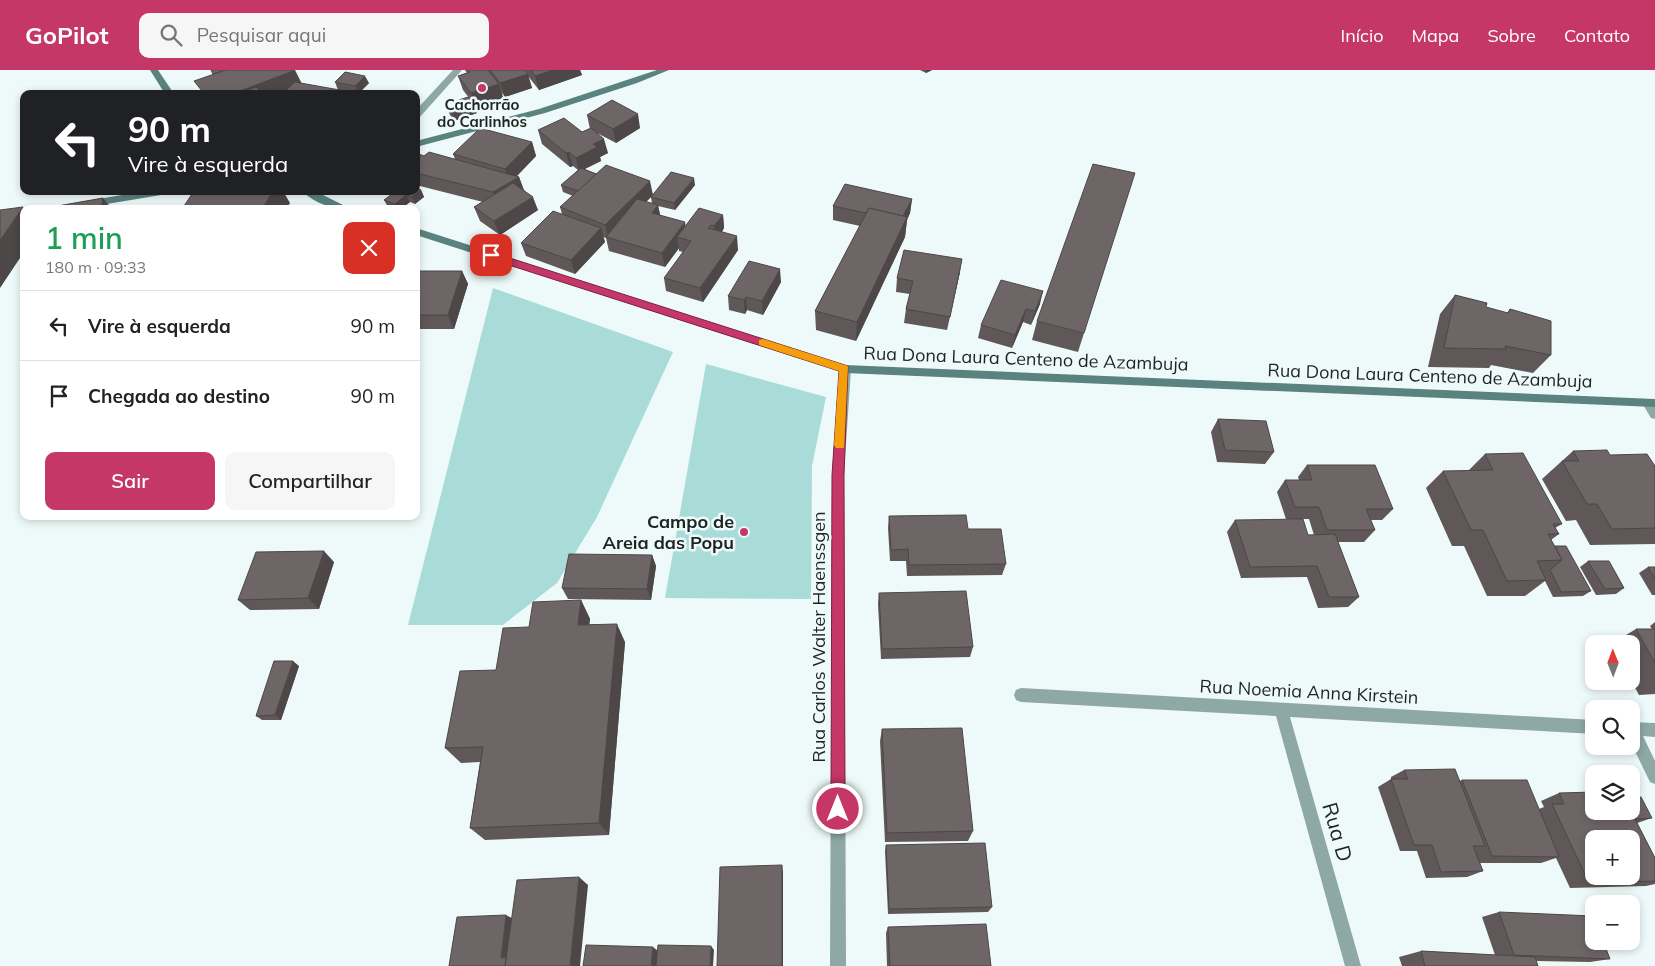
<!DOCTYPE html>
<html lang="pt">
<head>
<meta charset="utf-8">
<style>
  :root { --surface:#fff; --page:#f6f6f6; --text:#222; --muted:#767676; --line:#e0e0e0; --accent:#c43766 }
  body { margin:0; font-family:Mulish,sans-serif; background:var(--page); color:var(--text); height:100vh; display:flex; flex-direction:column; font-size:19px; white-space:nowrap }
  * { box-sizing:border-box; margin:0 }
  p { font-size:16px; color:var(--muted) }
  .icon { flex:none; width:28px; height:28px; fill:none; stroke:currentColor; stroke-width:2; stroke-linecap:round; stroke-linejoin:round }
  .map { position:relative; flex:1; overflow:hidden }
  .sheet { position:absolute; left:20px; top:135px; width:400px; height:315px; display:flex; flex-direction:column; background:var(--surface); border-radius:10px; box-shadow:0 2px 8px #0003 }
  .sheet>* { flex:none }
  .top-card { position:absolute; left:20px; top:20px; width:400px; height:105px; border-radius:10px; box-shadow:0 2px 8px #0003; background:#202124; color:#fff; overflow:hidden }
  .needle { width:32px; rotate:359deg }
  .buttons { position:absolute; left:1585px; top:565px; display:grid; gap:10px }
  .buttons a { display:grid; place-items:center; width:55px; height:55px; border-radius:10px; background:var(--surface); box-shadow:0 2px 8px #0003; font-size:25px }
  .pin { position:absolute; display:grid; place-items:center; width:42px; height:42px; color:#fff; margin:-21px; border-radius:10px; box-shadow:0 2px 8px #0006 }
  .me { position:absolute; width:55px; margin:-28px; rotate:0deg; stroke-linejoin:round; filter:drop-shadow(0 0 4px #0008) }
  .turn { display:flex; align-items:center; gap:18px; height:105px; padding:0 25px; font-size:22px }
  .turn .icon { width:65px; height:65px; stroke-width:2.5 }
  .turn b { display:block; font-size:35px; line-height:42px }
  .round { display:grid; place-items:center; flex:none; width:52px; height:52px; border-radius:10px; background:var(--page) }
  .head { display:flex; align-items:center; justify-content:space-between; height:85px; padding:0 25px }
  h1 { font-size:30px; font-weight:600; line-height:38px; color:#1e9e55 }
  .cta { display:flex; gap:10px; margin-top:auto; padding:10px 25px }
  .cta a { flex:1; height:58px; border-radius:10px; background:var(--accent); color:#fff; font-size:20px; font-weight:600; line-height:58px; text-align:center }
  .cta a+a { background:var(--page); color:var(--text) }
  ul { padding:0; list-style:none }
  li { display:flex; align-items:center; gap:15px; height:70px; padding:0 25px; border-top:1px solid var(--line) }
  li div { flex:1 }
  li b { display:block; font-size:19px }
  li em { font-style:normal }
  header { display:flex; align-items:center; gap:30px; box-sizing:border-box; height:70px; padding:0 25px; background:var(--accent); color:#fff }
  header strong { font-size:24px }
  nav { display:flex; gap:28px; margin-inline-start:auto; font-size:18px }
  .search { width:350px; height:45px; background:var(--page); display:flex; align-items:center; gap:12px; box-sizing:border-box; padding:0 18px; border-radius:10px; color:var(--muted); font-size:19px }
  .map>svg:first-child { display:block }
  .green { fill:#a9dcd8 }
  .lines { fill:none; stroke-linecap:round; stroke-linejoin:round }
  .street { fill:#8da8a5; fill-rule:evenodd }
  .secondary { fill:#5a827e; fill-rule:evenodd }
  .wall { fill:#5f5758; fill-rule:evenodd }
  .shaded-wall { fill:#4d4747 }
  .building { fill:#6e6566; stroke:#4d4747; fill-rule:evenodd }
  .route { fill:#c43766; stroke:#7f2442 }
  .slow { fill:#f59e0b }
  .poi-dot { fill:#c43766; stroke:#eefaf9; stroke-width:2 }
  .labels { text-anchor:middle; stroke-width:5; stroke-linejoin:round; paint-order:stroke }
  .far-poi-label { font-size:15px; font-weight:bold; fill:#1f2423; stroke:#eefaf9 }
  .street-label { font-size:18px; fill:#1f2423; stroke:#eefaf9 }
  .poi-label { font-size:18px; font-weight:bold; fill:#1f2423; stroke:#eefaf9; text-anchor:end }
  .near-street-label { font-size:21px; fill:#1f2423; stroke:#eefaf9 }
</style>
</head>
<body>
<header>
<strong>GoPilot</strong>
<div class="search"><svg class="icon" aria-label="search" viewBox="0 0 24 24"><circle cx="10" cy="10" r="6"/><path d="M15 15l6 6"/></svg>Pesquisar aqui</div>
<nav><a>Início</a><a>Mapa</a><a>Sobre</a><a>Contato</a></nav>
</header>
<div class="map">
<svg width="1655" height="896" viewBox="0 0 1655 896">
  <rect width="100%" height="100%" fill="#eefaf9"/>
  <g class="green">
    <path d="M493,218L673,282L597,447L557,513L503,555H408Z"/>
    <path d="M706,294L826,327L812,396L811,529L665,528Z"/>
  </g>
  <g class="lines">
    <g class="street">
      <path d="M453,0H462L419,48L416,49V40Z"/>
      <path d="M845,295L851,299L844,405L846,896H830L832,405L839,299Z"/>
      <path d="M1648,329L1652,330L1655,335V349L1651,348L1642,333Z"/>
      <path d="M1021,618L1594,650V664L1290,647L1361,896H1345L1276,646L1021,632L1016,630L1014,625L1016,620Z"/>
      <path d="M1631,652L1655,653V667L1643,666L1655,691V714L1650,712L1631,673Z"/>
    </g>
    <g class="secondary">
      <path d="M150,0H158L174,24H165Z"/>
      <path d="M657,0H669L637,13L545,43L416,77V71L539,39Z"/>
      <path d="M146,121H172L167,124L77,139H51L56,136Z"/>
      <path d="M302,121H315L351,139C333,139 315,134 302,121Z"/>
      <path d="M416,158L845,295L1655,329V337L845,303L416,165Z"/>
    </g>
  </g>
  <g class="wall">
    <path d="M465,0H580L582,5L539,20L528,6L532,18L505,27L502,23L503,28L476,37L463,20L458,6L467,3Z"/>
    <path d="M920,0H932L926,3Z"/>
    <path d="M335,12L369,13L359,23L338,20Z"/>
    <path d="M459,30L477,43L454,51L450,45L447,38L460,34Z"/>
    <path d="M587,45L640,58L616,73L597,63L608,83L600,87L601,91L584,99L653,124L695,115L675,140L658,136L660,145L686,156L723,145L724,158L722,162L738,180L703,232L666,221L664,208L683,182L679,181V178L665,197L609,181L606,168L603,167L605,172L575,204L526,186L521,173L562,144L560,137L573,126L563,122L561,115L578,100L573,96L570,97L542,74L538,60L582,62L590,59ZM651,127L652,134L646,132Z"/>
    <path d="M532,72L536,86L517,106L519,107L524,120L538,140L500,165L480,151L474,137L483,132L416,115V83L424,86L455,89L453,84Z"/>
    <path d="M421,120L424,127L415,134L410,132L401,139H393L388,137L384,130Z"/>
    <path d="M912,129L910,143L907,150L905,167L856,271L816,260L815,241L860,156L833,150V136Z"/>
    <path d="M416,201H462L468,214L454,259H416Z"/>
    <path d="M960,202L947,260L904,253L906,239L910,224L896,222L897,208Z"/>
    <path d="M781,212L763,245L747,240L745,244L729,240L728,226Z"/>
    <path d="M1455,225L1486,237L1507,243L1510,239L1551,285L1533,303L1491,295L1489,298L1428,297L1440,244Z"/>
    <path d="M1040,234L1031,255L1023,252L1012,278L978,268L981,255Z"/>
    <path d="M1037,251L1084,263L1078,282L1032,270Z"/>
    <path d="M1218,349L1274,382L1265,394L1217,392L1211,362Z"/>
    <path d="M1573,381L1610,385L1655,396V474L1590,475L1576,450L1566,451L1542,409Z"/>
    <path d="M1485,384L1562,454L1555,458L1559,464L1551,470L1555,476L1591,521L1583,526L1553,527L1545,511L1525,526H1487L1464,476H1452L1426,418L1443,401H1468Z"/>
    <path d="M1307,395L1393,439L1382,450H1371L1375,460L1364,472H1338L1359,527L1348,537L1318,538L1307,507L1241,508L1227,462L1235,450L1308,465H1314L1309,449H1286L1277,422L1285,410H1299L1298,407Z"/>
    <path d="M889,446L1006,494L1002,505L907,506L906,491H890L888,458Z"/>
    <path d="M652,485L656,496L651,530L568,529L562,518Z"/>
    <path d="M1588,491L1624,518L1616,524L1596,525L1580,497Z"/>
    <path d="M334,492L319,539L250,540L238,530Z"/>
    <path d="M1648,497H1655V525H1652L1639,503Z"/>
    <path d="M879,523L973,577L970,587L881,589L878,534Z"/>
    <path d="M581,530L590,549L589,555L625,572L609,765L485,770L470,758L480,692L461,693L445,678L496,600L529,557Z"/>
    <path d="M1655,552V624L1639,625L1631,610V574H1611L1636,559H1652L1650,556Z"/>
    <path d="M299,596L281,650H262L256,646Z"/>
    <path d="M882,659L973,761L968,771L885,772L880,671Z"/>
    <path d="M1404,700L1459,711L1462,710L1539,739L1544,737L1541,731L1559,723L1652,748L1637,753L1655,788V814L1646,816L1570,818L1556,788L1541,793H1479L1483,801L1467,807L1426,808L1417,781H1400L1378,717L1391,709V707Z"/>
    <path d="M886,775L992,837L988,842L888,844L885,781Z"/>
    <path d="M1499,842L1610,889L1590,892L1536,891L1538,896H1402L1399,887L1421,881L1495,885L1482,847Z"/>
    <path d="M888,857L991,896H887L886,863Z"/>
  </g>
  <g class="shaded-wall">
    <path d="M295,0L302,14L277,24H232Z"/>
    <path d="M553,0H580L582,5L539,20L535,6Z"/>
    <path d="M926,0H932L926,3Z"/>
    <path d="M528,4L532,18L505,27L500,13Z"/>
    <path d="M365,6L369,13L359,23L355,16Z"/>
    <path d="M499,14L503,28L476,37L471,23Z"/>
    <path d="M474,36L477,43L454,51L452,44Z"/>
    <path d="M638,44L640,58L616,73L613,59Z"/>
    <path d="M604,69L608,83L600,87L601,91L579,102L576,88L593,74Z"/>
    <path d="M532,72L536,86L511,112L519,107L524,121L498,136L493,122L510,113L505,99Z"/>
    <path d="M569,82L573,96L570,97L566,83Z"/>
    <path d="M694,108L695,115L675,140L674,133Z"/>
    <path d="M650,111L653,125L609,168H608L605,155Z"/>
    <path d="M421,120L424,127L415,134L412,127Z"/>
    <path d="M273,121H283L290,133L286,139H262Z"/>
    <path d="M406,125L410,132L401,139H397L395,134Z"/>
    <path d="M533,127L538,140L500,165L494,151Z"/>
    <path d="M103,128L112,139H101Z"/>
    <path d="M912,129L910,143L907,150L905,167L856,271L857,252L901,151Z"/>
    <path d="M658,135L661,149L652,143Z"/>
    <path d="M23,137L24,139V182L0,218V170Z"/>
    <path d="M723,145L724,158L716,170L714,156Z"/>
    <path d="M685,152L687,166L677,167L679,178L665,197L662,183Z"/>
    <path d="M601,158L605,172L575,204L571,190Z"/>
    <path d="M737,166L738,180L703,232L700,218Z"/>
    <path d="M962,189L960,202L947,260L950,247Z"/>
    <path d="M780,199L781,212L763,245L762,231Z"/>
    <path d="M462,201L468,214L454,259L448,245Z"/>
    <path d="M1043,221L1040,234L1031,255L1035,241Z"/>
    <path d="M746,227L747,240L745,244L744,230Z"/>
    <path d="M1026,239L1023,252L1012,278L1015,265Z"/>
    <path d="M324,481L334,492L319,539L308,528Z"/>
    <path d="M652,485L656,496L651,530L647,519Z"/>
    <path d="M581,530L590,549L587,574L578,555Z"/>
    <path d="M617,554L625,572L609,765L599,753Z"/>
    <path d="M293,591L299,596L281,650L275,645Z"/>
    <path d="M782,795L783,803V896H782Z"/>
    <path d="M579,807L588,815L580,896H570Z"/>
    <path d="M506,845L515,850V896L501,888Z"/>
    <path d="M711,876L714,880L713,896H710Z"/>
    <path d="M653,877L658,881L656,896H651Z"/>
  </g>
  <g class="building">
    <path d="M211,0H226L213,4Z"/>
    <path d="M226,0H295L232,24H194L202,21L194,11Z"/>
    <path d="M468,0H488L499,14L471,23L458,6L470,2Z"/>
    <path d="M490,0H524L528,4L500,13Z"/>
    <path d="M531,0H553L535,6Z"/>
    <path d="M345,2L365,6L355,16L335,12Z"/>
    <path d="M295,12L362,24H282Z"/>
    <path d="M256,17L263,24H239Z"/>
    <path d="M468,27L474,36L452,44L447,38L461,33L459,30Z"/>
    <path d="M612,30L638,44L613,59L587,45Z"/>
    <path d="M564,48L582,62L591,58L604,69L593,74L597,77L576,88L569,82L566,83L538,60Z"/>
    <path d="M480,58L532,72L505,99L453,84Z"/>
    <path d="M429,82L519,107L493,122L416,103V83L424,86Z"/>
    <path d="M1093,94L1135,103L1084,263L1037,251Z"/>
    <path d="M606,95L650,111L605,155L560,137Z"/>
    <path d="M581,98L596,104L578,121L561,115Z"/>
    <path d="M671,102L694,108L674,133L651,127Z"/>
    <path d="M513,113L533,127L494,151L474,137Z"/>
    <path d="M845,114L912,129L903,146L869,138L866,143L833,136Z"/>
    <path d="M416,118L421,120L412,127L406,125L395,134L384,130L396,121H416Z"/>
    <path d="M194,121H273L262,139H182Z"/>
    <path d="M103,128L101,139H41Z"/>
    <path d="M637,129L658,135L652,143L685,152L662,183L606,167Z"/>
    <path d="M168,136V139H154Z"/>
    <path d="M23,137L0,170V140Z"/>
    <path d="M699,138L723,145L714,156L711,155L708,158L737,166L700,218L664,208L691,171L677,167Z"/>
    <path d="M869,138L907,147L857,252L815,241Z"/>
    <path d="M553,141L601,158L571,190L521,173Z"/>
    <path d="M904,180L962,189L950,247L906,239L913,211L897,208Z"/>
    <path d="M749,191L780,199L762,231L746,227L744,230L728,226Z"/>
    <path d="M416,201H462L448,245H416Z"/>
    <path d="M1001,210L1043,221L1035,241L1026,239L1015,265L981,255Z"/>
    <path d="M1455,225L1487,233L1486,237L1508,243L1510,239L1551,251V285L1505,276L1506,279L1444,278Z"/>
    <path d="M1218,349L1266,351L1274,382L1225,380Z"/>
    <path d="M1607,380L1610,385L1647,384L1655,396V458L1612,459L1597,434H1587L1562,391H1579L1573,381Z"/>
    <path d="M1523,383L1562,454H1553L1559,464H1548L1562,490L1537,491L1546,510L1507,511L1483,460H1471L1443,401L1493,400L1485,384Z"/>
    <path d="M1307,395H1375L1393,439H1366L1375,460H1327L1319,437H1295L1285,410H1312Z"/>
    <path d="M966,445L968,459H1001L1006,494L909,495L908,479L891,480L889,446Z"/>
    <path d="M1303,449L1308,465L1335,464L1359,527H1329L1317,496L1250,497L1235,450Z"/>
    <path d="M1555,476H1566L1591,521L1561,522L1550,500L1562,490Z"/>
    <path d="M324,481L308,528L238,530L256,482Z"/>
    <path d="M569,484L652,485L647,519L562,518Z"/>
    <path d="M1588,491H1609L1624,518L1605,519Z"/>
    <path d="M1648,497H1655V509Z"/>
    <path d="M966,521L973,577L882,579L879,523Z"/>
    <path d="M581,530L578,555L617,554L599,753L470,758L483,677L445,678L460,601L496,600L503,558L529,557L533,532Z"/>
    <path d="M1636,559H1655V593Z"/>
    <path d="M274,591H293L275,645L256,646Z"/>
    <path d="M962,658L973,761L887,763L882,659Z"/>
    <path d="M1455,699L1485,776H1473L1483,801L1441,802L1432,775H1414L1391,709H1408L1404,700Z"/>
    <path d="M1462,710H1527L1559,787L1492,786Z"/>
    <path d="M1594,722V741H1631V727H1641L1652,748L1635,749L1655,788V811L1589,813L1552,734H1564L1559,723ZM1594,769H1631V806H1594Z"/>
    <path d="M985,773L992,837L889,839L886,775Z"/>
    <path d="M782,795V896H717L720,797Z"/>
    <path d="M579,807L570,896H505L517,810Z"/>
    <path d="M1499,842L1593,846L1594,848V871H1603L1610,889L1514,885Z"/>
    <path d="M506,845L501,888L506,887L505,896H449L457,847Z"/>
    <path d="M986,854L991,896H890L888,857Z"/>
    <path d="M586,875L653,877L651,896H583Z"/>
    <path d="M658,875L711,876L710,896H656Z"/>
    <path d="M1421,881L1535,887L1538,896H1425Z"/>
  </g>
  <path class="route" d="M491,182L848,296L844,405L845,739L843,744L838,746L833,744L831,739L832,405L839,301L487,188L486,185Z"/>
  <path class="slow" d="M763,269L848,296L844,378H836L834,375L839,301L759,275V270Z"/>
  <g class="poi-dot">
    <circle cx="482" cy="18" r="5"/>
    <circle cx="744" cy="462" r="5"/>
  </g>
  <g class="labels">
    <g class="far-poi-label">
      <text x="482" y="40">Cachorrão<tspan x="482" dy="17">do Carlinhos</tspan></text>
    </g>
    <g class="street-label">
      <text transform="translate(1026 289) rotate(2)" y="6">Rua Dona Laura Centeno de Azambuja</text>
      <text transform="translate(1430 306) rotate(2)" y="6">Rua Dona Laura Centeno de Azambuja</text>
      <text transform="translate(819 567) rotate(-90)" y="6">Rua Carlos Walter Haenssgen</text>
      <text transform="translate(1309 622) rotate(3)" y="6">Rua Noemia Anna Kirstein</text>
    </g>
    <g class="poi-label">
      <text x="734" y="458">Campo de<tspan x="734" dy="21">Areia das Popu</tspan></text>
    </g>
    <g class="near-street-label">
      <text transform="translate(1337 762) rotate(74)" y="7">Rua D</text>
    </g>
  </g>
</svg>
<div class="buttons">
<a><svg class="needle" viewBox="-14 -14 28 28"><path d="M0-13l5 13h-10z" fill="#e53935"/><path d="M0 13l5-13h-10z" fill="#767676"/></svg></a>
<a><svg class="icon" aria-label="search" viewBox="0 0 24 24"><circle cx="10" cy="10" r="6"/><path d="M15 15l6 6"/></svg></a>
<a><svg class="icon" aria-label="layers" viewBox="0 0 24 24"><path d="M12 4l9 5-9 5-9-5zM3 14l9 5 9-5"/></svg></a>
<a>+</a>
<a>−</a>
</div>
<div class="pin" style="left:491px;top:185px;background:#d93025"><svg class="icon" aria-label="arrive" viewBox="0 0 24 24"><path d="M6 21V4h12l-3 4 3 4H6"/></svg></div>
<svg class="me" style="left:838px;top:739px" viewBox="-20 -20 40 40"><circle r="17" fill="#c43766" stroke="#fff" stroke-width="3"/><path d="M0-11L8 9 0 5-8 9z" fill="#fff"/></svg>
<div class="top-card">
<div class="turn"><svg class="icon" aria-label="left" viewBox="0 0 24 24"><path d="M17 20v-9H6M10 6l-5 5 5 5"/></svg><div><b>90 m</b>Vire à esquerda</div></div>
</div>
<section class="sheet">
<div class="head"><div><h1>1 min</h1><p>180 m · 09:33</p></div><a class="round" style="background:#d93025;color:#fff"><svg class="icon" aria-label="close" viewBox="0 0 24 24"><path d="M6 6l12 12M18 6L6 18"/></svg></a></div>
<ul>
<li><svg class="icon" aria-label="left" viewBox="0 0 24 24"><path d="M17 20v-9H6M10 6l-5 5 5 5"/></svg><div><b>Vire à esquerda</b></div><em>90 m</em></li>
<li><svg class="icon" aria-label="arrive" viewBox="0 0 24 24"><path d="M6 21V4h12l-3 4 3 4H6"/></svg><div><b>Chegada ao destino</b></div><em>90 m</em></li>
</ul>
<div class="cta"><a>Sair</a><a>Compartilhar</a></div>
</section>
</div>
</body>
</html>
